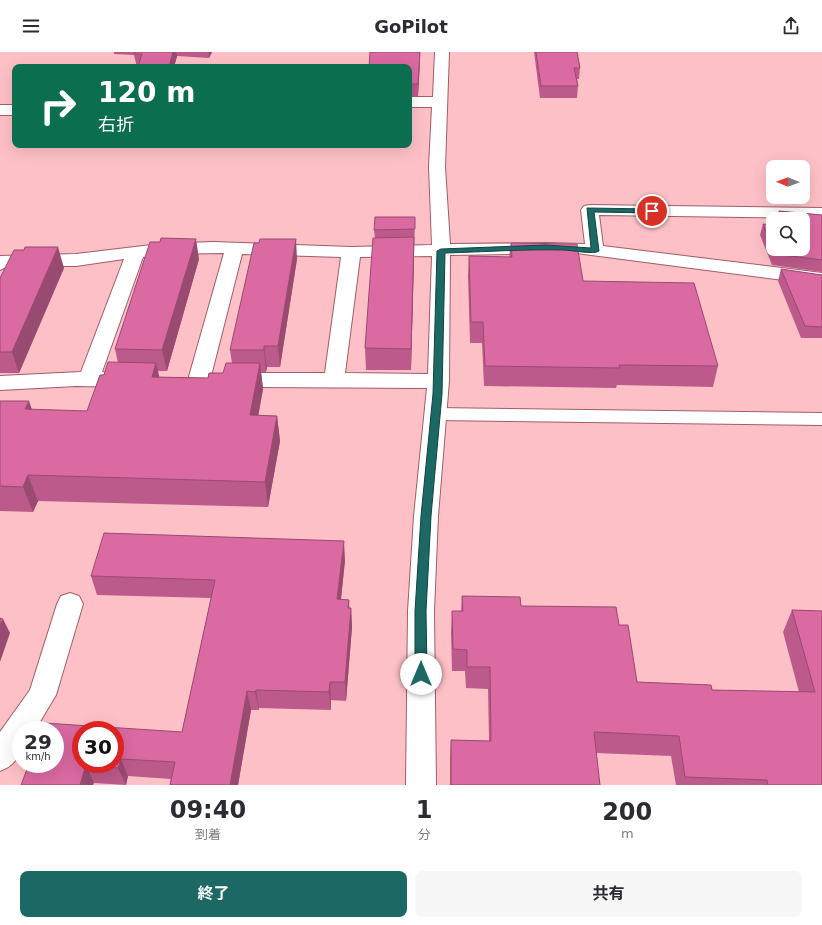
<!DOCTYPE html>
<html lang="ja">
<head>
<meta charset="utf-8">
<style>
  :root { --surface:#fff; --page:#f7f7f7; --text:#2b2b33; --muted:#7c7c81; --accent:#1b6865 }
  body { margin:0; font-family:"DejaVu Sans","Noto Sans JP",sans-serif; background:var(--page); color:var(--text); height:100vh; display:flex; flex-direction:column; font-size:15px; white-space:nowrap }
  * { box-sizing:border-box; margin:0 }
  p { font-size:13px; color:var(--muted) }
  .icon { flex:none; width:22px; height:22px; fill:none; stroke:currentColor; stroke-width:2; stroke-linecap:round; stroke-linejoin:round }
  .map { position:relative; height:733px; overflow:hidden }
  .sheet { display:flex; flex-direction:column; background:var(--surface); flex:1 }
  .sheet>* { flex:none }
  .guide { position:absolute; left:12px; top:12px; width:400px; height:84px; border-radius:8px; box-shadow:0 4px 16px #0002; background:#0b6e4f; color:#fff; overflow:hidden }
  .needle { width:26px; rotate:271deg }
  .buttons { position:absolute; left:766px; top:108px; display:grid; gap:8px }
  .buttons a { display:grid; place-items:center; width:44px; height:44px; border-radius:8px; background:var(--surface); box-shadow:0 4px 16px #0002; font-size:20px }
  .speed { position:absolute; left:12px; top:669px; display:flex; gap:8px; font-size:20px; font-weight:700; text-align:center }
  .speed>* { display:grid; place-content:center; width:52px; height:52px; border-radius:50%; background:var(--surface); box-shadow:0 4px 16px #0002; line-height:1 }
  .speed small { font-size:10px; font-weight:400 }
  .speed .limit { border:6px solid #d22; background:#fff; color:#111 }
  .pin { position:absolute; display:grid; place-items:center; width:34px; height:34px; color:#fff; margin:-17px; border:2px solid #fff; border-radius:50%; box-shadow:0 1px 4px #0007 }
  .me { position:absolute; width:44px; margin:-22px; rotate:0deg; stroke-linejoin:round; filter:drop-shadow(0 0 3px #0008) }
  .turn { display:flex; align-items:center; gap:14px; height:84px; padding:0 20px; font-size:18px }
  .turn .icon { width:52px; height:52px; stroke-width:2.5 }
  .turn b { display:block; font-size:28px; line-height:34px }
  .eta { display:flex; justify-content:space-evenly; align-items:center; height:68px; text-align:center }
  .eta b { font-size:24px; font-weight:700; line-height:28px }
  .primary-button { display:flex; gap:8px; margin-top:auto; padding:8px 20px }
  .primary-button a { flex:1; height:46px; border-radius:8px; background:var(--accent); color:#fff; font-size:16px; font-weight:700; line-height:46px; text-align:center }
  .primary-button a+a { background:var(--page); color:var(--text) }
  header { display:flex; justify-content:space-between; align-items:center; height:52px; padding:0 20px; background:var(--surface); font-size:18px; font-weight:700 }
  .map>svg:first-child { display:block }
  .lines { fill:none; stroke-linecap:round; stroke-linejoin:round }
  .lane-casing { stroke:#a25d67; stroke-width:2 }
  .street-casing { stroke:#a25d67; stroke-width:2 }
  .lane { fill:#fff; fill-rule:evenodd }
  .street { fill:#fff; fill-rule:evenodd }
  .wall { fill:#bc5a8b }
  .shaded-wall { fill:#994a71 }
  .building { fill:#db69a2; stroke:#994a71; fill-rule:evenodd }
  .route { fill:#1b6865; stroke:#124442 }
</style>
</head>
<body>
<header><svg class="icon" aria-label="menu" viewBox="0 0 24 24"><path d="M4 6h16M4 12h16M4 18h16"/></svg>GoPilot<svg class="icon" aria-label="share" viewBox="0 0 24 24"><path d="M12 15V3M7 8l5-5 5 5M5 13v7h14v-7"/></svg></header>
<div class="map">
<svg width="822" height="733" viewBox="0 0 822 733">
  <rect width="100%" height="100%" fill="#fec0c7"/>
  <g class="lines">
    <g class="lane-casing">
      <path id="lane" d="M435,356L822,361V373L435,368L429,366L427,362L429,358Z"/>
    </g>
    <g class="street-casing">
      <g id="street">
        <path d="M435,0H449L445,115L450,192L546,191L585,192L581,158L584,154L590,153L822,156V166L599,163L603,194L822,221V233L576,201L450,203L449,329L438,464L434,559L436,733H406L408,559L414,464L427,336L233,335L226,333L222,328L226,323L233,321H325L341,205L242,202L210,328L206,333L199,335L192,333L188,328L224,201L160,202L143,205L102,320L129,321L136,323L140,328L136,333L129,335L76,334L0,338V324L81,320L124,207L76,214H8L0,218V204L76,202L160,192L213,190L351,195L432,193L429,115L432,55H409V45H433ZM432,204L428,322L345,321L360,205Z"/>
        <rect x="0" y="53" width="15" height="10"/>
        <path d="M70,541L79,544L83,552L56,643L35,678H21C21,698 21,711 0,719V680L30,638L57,552L61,544Z"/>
      </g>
    </g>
    <use href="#lane" class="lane"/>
    <use href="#street" class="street"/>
  </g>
  <g class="wall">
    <path d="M114,0H212L209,6L177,4L174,15H137L134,3L114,2Z"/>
    <path d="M420,0L418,44H409V15Z"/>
    <path d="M534,0H577L580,16L579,27H577L578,34L577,46H540Z"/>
    <path d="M779,159L822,163V220L772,213L760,183L763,172L773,197L803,167H776Z"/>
    <path d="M415,165L411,318H366L365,296L375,186L374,178Z"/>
    <path d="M511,191L583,229L718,314L713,335L617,333L616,336L484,334L482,291H470L468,224L469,204L509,205Z"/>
    <path d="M199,207L167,319H158L159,325L208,326L223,321L232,311L230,298L297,207L280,315H267L266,320H261L263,337L258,363L277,364L280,389L268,455L38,449L33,460L0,459V349L32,358L87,359L104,323L118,311L115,297Z"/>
    <path d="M64,216L19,321H0V226Z"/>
    <path d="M781,217L822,223V286H801L778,229Z"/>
    <path d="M345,508L341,547L349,548V556H351L352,575L346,649L331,648V658L259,656V658H251L238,733H170L171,727L128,724L126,733L94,731L21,733L182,680L211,546L97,543L91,524Z"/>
    <path d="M462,544L521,554L619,573L637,630L712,638L799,640L783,580L792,558L822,559V733H676L671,704L596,701L600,733H450V708L451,688L489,689L488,637L466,636L465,619H452L451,581L452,559H461Z"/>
  </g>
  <g class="shaded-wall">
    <path d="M173,0H176L177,4L174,15H169Z"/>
    <path d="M209,0H212L209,6Z"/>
    <path d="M420,0V11L418,44V32Z"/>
    <path d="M414,185V206L411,318V297Z"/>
    <path d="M196,187L199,207L167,319L162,298Z"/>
    <path d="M296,187L297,207L280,315L278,294Z"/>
    <path d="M58,195L64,216L19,321L12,300Z"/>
    <path d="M264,294L267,315L266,320L264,298Z"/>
    <path d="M156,311L162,336L152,325Z"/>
    <path d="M260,311L263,337L254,388L250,363Z"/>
    <path d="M29,349L38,375L25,357Z"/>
    <path d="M277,364L280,389L268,455L265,430Z"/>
    <path d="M28,423L38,449L33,460L23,435Z"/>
    <path d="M344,489L345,508L339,566L337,547Z"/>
    <path d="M349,548L350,566L351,556L352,575L346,649L345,630Z"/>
    <path d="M3,567L10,581L0,610V574Z"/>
    <path d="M330,630L331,648V658L329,640Z"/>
    <path d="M256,638L259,656V658L255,640Z"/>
    <path d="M247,639L251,658L238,733H230Z"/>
    <path d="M121,707L128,724L126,733L118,716Z"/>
    <path d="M86,713L94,731L93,733H80Z"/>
  </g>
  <g class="building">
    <path d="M136,0H173L169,15H138L142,2H134Z"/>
    <path d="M370,0H420L418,32H409V15H369Z"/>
    <path d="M536,0H577L580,16H574L578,34H541Z"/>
    <path d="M779,159L822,163V208L775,202L773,197H803V167H780Z"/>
    <path d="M375,165H415V177L374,178Z"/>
    <path d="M763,172L773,173V197Z"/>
    <path d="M414,185L411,297L365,296L373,186Z"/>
    <path d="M161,186L196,187L162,298L115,297L150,190H160Z"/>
    <path d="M260,187H296L278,294H264V298H230L254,191H259Z"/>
    <path d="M511,191L577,192L583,229L694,231L718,314L619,313L620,316L485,314L483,270H471L469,204L512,205Z"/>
    <path d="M25,195H58L12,300H0V226L14,198H24Z"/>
    <path d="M781,217L822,223V275L805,274Z"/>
    <path d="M108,310L156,311L152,325L208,326L209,321H223L226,311H260L250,363L277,364L265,430L28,423L23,435L0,434V349H29L25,357L87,359L100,323H104Z"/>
    <path d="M104,481L344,489L337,547L349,548L348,556H351L345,630H330L329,640L256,638L255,640L247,639L230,733H170L175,710L121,707L118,716L86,713L80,733H21L29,712H55V678H41L44,671L182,680L215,528L91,524ZM81,678H115V712H81Z"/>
    <path d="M462,544L520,545L521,554L616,555L619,573H628L637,630L711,633L712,638L815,640L792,558L822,559V733H768L767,728L685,725L679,684L594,680L600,733H451V688L491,689L490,615H467V598L453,597L452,559H463Z"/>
    <path d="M0,566L3,567L0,574Z"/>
  </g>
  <path class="route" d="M587,156L652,157L655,159L652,161L594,160L599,199C594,203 571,198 563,198C524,197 484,200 445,201L442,342L431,464L426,559L427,622L425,626L421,627L417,626L415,622V559L421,464L433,342L437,199L441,197L546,193L591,196Z"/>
</svg>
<div class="buttons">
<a><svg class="needle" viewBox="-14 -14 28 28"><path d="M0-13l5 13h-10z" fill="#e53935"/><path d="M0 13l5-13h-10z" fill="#7c7c81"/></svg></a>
<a><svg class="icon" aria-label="search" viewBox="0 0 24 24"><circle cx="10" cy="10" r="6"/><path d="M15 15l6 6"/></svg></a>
</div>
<div class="speed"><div>29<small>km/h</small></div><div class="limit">30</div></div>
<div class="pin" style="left:652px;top:159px;background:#d93025"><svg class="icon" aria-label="arrive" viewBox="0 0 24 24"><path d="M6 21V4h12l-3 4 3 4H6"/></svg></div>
<svg class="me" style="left:421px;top:622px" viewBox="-20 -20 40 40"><circle r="19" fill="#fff"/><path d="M0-13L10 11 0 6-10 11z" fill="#1b6865"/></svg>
<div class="guide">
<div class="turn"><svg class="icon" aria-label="right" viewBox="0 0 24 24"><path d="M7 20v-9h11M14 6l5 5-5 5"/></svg><div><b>120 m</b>右折</div></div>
</div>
</div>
<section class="sheet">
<div class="eta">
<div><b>09:40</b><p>到着</p></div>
<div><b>1</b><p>分</p></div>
<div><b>200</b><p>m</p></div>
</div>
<div class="primary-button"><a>終了</a><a>共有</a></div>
</section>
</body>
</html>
